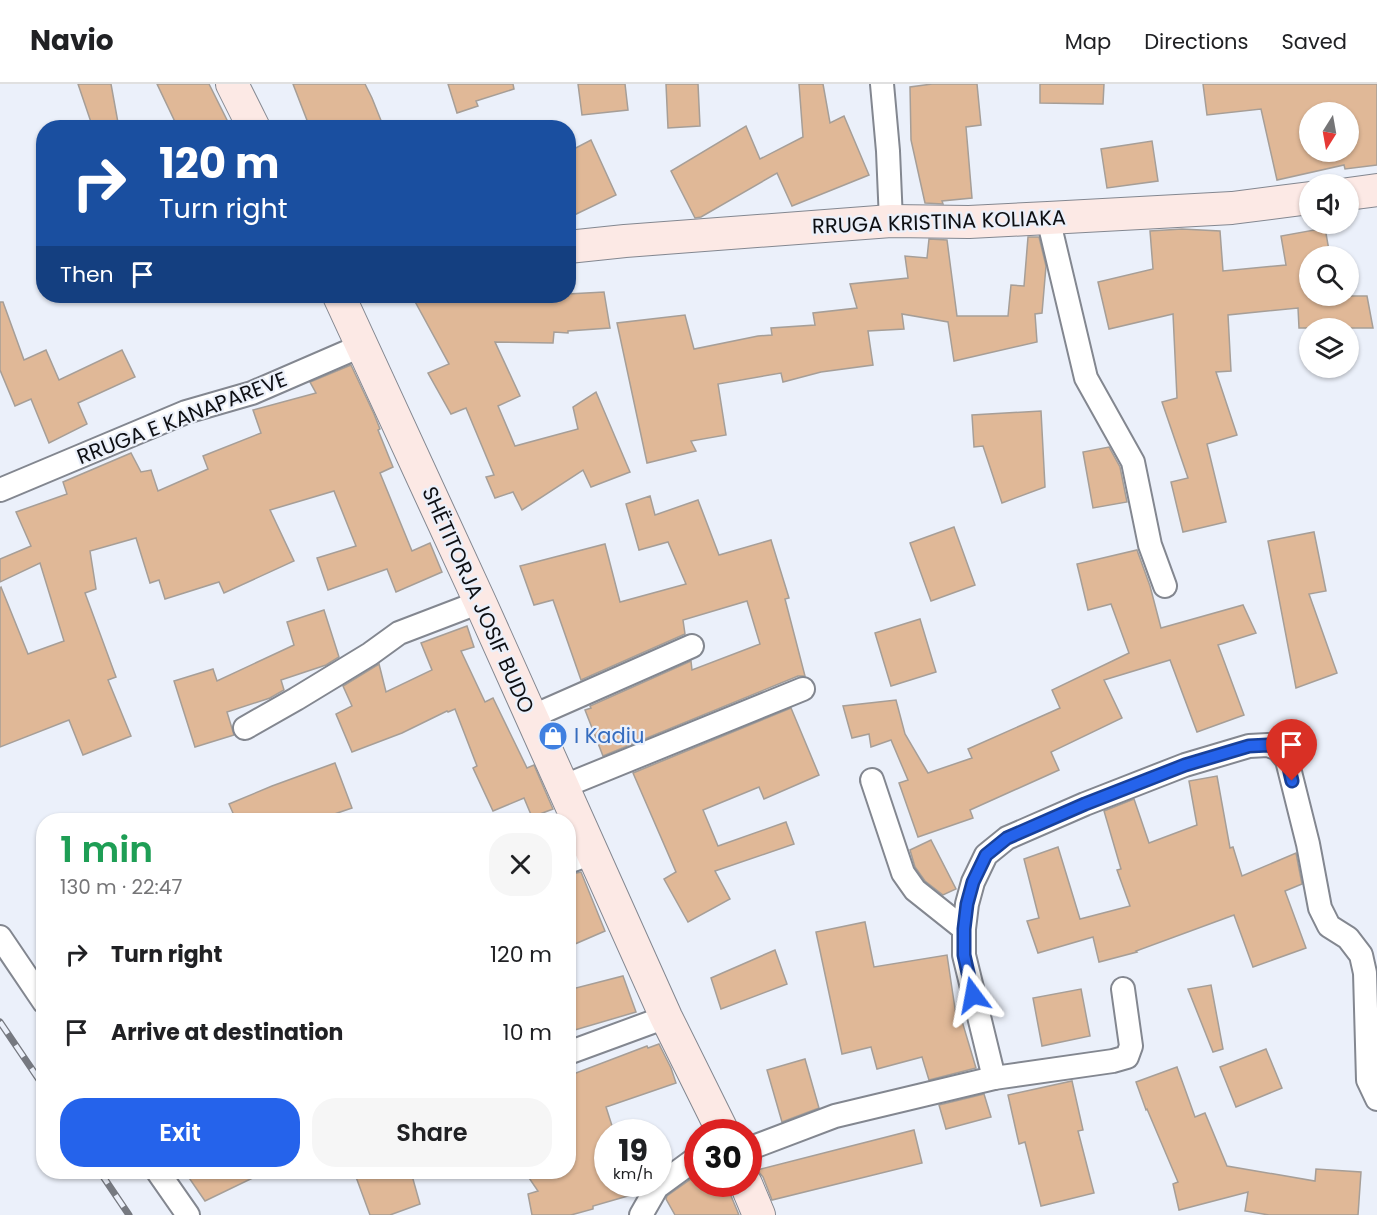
<!DOCTYPE html>
<html lang="en">
<head>
<meta charset="utf-8">
<style>
  :root { --surface:#fff; --page:#f6f6f6; --text:#202124; --muted:#757577; --line:#e0e0e0; --accent:#2563eb }
  body { margin:0; font-family:Poppins,sans-serif; background:var(--page); color:var(--text); height:100vh; display:flex; flex-direction:column; font-size:22px; white-space:nowrap }
  * { box-sizing:border-box; margin:0 }
  p { font-size:20px; color:var(--muted) }
  .icon { flex:none; width:33px; height:33px; fill:none; stroke:currentColor; stroke-width:2; stroke-linecap:round; stroke-linejoin:round }
  .map { position:relative; flex:1; overflow:hidden }
  .side { position:absolute; left:36px; top:729px; width:540px; height:366px; display:flex; flex-direction:column; background:var(--surface); border-radius:24px; box-shadow:0 2px 4px #0004 }
  .side>* { flex:none }
  .top-card { position:absolute; left:36px; top:36px; width:540px; height:183px; border-radius:24px; box-shadow:0 2px 4px #0004; background:#1a4fa0; color:#fff; overflow:hidden }
  .needle { width:39px; rotate:191deg }
  .tools { position:absolute; left:1299px; top:18px; display:grid; gap:12px }
  .tools a { display:grid; place-items:center; width:60px; height:60px; border-radius:50%; background:var(--surface); box-shadow:0 2px 4px #0004; font-size:30px }
  .speed { position:absolute; left:594px; top:1035px; display:flex; gap:12px; font-size:30px; font-weight:700; text-align:center }
  .speed>* { display:grid; place-content:center; width:78px; height:78px; border-radius:50%; background:var(--surface); box-shadow:0 2px 4px #0004; line-height:1 }
  .speed small { font-size:15px; font-weight:400 }
  .speed .limit { border:9px solid #d22; background:#fff; color:#111 }
  .pin { position:absolute; display:grid; place-items:center; width:51px; height:51px; color:#fff; margin:-62px -26px; border-radius:50% 50% 50% 0; rotate:-45deg; box-shadow:0 0 6px #0007 }
  .pin .icon { rotate:45deg }
  .me { position:absolute; width:66px; margin:-33px; rotate:347deg; stroke-linejoin:round; filter:drop-shadow(0 0 4px #0008) }
  .turn { display:flex; align-items:center; gap:21px; height:126px; padding:0 24px; font-size:27px }
  .turn .icon { width:78px; height:78px; stroke-width:2.5 }
  .turn b { display:block; font-size:42px; line-height:51px }
  .then { display:flex; align-items:center; height:57px; padding:0 24px; background:#0003; gap:12px; font-size:22px }
  .round { display:grid; place-items:center; flex:none; width:63px; height:63px; border-radius:24px; background:var(--page) }
  .overview { display:flex; align-items:center; justify-content:space-between; height:102px; padding:0 24px }
  h1 { font-size:36px; font-weight:600; line-height:45px; color:#1e9e55 }
  .cta { display:flex; gap:12px; margin-top:auto; padding:12px 24px }
  .cta a { flex:1; height:69px; border-radius:24px; background:var(--accent); color:#fff; font-size:24px; font-weight:600; line-height:69px; text-align:center }
  .cta a+a { background:var(--page); color:var(--text) }
  ul { padding:0; list-style:none }
  li { display:flex; align-items:center; gap:18px; height:78px; padding:0 24px }
  li div { flex:1 }
  li b { display:block; font-size:22px }
  li em { font-style:normal }
  header { display:flex; align-items:center; gap:36px; box-sizing:border-box; height:84px; padding:0 30px; background:var(--surface); border-bottom:2px solid var(--line) }
  header strong { font-size:28px }
  nav { display:flex; gap:33px; margin-inline-start:auto; font-size:21px }
  .map>svg:first-child { display:block }
  .building { fill:#e0b897; stroke:#a69e97; stroke-width:1.5; fill-rule:evenodd }
  .lines { fill:none; stroke-linecap:round; stroke-linejoin:round }
  .street-casing { stroke:#838790; stroke-width:26 }
  .secondary-casing { stroke:#838790; stroke-width:34 }
  .street { stroke:#fff; stroke-width:22 }
  .secondary { stroke:#fce9e5; stroke-width:32 }
  .rail-casing { stroke:#767980; stroke-width:7 }
  .rail { stroke:#ebf0fa; stroke-width:4.5; stroke-dasharray:14; stroke-linecap:butt }
  .route-casing { stroke:#184099; stroke-width:15 }
  .route { stroke:#2563eb; stroke-width:10 }
  .labels { text-anchor:middle; stroke-width:4.5; stroke-linejoin:round; paint-order:stroke }
  .street-label { font-size:21px; fill:#0e0f13; stroke:#ebf0fa }
  .shop-label { font-size:21px; fill:#366cbe; stroke:#ebf0fa; text-anchor:start }
</style>
</head>
<body>
<header>
<strong>Navio</strong>
<nav><a>Map</a><a>Directions</a><a>Saved</a></nav>
</header>
<div class="map">
<svg width="1377" height="1131" viewBox="0 0 1377 1131">
  <rect width="100%" height="100%" fill="#ebf0fa"/>
  <g class="building">
    <path d="M78,0H111L119,44H93Z"/>
    <path d="M157,0H209L231,44H178Z"/>
    <path d="M293,0H365L372,14L384,44H310Z"/>
    <path d="M448,0H513L514,5L476,17L478,22L457,29Z"/>
    <path d="M578,0H625L628,26L582,31Z"/>
    <path d="M666,0H698L700,42L668,44Z"/>
    <path d="M799,0H823L830,39L844,32L869,91L792,122L777,89L701,133L695,134L671,87L746,42L760,75L803,53Z"/>
    <path d="M932,0H977L981,41L966,43L972,114L942,117L943,120L925,119L911,56L910,3Z"/>
    <path d="M1040,0H1104L1103,20L1040,19Z"/>
    <path d="M1203,0H1377V81L1345,85L1344,81L1277,96L1261,25L1207,31ZM1310,28H1348V68H1310Z"/>
    <path d="M591,56L616,111L568,134V68Z"/>
    <path d="M1152,57L1158,97L1107,104L1101,65Z"/>
    <path d="M1325,144L1330,172H1310V212H1367L1373,244H1299L1298,224L1228,231L1231,287L1216,288L1237,351L1207,360L1226,438L1183,448L1171,398L1188,394L1162,318L1177,314L1173,230L1109,245L1098,198L1153,185L1150,147L1182,145L1220,147L1223,187L1286,181L1281,152Z"/>
    <path d="M1028,153H1039L1046,182L1042,229L1035,230L1037,258L954,277L948,238L902,230L904,245L868,247L873,281L821,288L783,298L781,289L718,300L726,351L691,357L696,367L647,379L617,239L685,231L694,265L758,252L772,251L771,244L815,241L813,229L857,224L850,200L908,194L905,172L927,174L929,155L947,156L957,232H1008L1011,201L1024,202Z"/>
    <path d="M604,208L610,244L568,247V249L554,248L553,259L495,258L520,312L498,322L515,362L578,345L573,323L596,308L630,388L591,403L583,386L522,426L513,408L495,414L486,393L494,391L466,324L451,330L428,289L449,280L412,212H568V210Z"/>
    <path d="M0,218H3L24,276L46,266L59,296L122,266L135,293L78,319L87,340L49,359L31,315L15,322L0,286Z"/>
    <path d="M351,281L374,330L380,345L378,346L393,383L380,389L412,467L430,459L442,488L396,508L387,485L328,506L317,474L356,462L334,407L270,426L294,477L224,509L219,498L165,515L159,496L150,499L136,454L90,467L96,505L85,509L116,593L108,596L131,652L83,671L69,636L0,663V504L1,503L28,570L64,557L40,479L0,498V475L31,462L16,428L67,410L63,398L131,369L141,388L151,386L158,407L208,385L203,372L261,349L253,326L316,309L310,298Z"/>
    <path d="M1041,327L1045,403L1002,419L983,362L974,363L972,331Z"/>
    <path d="M1109,363L1120,383L1127,418L1093,424L1083,368Z"/>
    <path d="M650,412L655,431L698,416L719,471L771,456L789,514L785,515L805,592H798L603,672L585,626L591,624L590,622L691,577L692,586L760,560L747,517L683,536L685,550L581,596L553,516L534,521L520,482L605,460L620,518L686,500L668,458L639,466L626,420Z"/>
    <path d="M954,443L975,501L931,517L910,459Z"/>
    <path d="M1314,448L1326,507L1309,510L1337,589L1296,604L1268,457Z"/>
    <path d="M1137,466L1150,502L1161,544L1243,521L1256,549L1218,561L1244,631L1197,648L1170,576L1104,596L1122,634L1051,668L1059,686L970,726L973,734L918,753L899,699L908,696L891,656L871,663L869,650L852,654L843,622L896,616L905,650L928,689L972,674L968,665L1060,624L1052,606L1129,569L1111,520L1088,526L1077,480Z"/>
    <path d="M324,526L339,573L326,581L281,596L284,606L270,614L227,628L234,651L195,663L174,597L213,585L217,597L294,561L287,538Z"/>
    <path d="M920,535L936,588L891,602L875,549Z"/>
    <path d="M467,542L474,563L461,567L485,618L493,614L527,684L534,681L553,725L532,733L524,714L493,727L473,684L477,682L455,625L448,628L447,627L402,649L352,668L336,630L352,622L343,602L379,580L386,608L432,586L421,559Z"/>
    <path d="M791,624L819,691L764,715L759,703L703,726L718,762L786,738L794,760L715,787L730,815L688,838L664,795L676,788L633,689Z"/>
    <path d="M335,679L352,724L317,736H236L229,720L272,702Z"/>
    <path d="M1217,692L1230,764L1233,763L1242,792L1296,769L1302,800L1285,807L1306,864L1253,883L1234,831L1136,867L1137,868L1099,878L1093,853L1038,869L1027,837L1039,834L1024,775L1058,763L1080,835L1130,822L1117,786L1121,785L1104,727L1134,715L1149,759L1197,741L1189,697Z"/>
    <path d="M931,756L956,805L943,811L925,797L915,783L910,766Z"/>
    <path d="M581,788L605,847L568,863V791Z"/>
    <path d="M865,838L874,883L947,871L957,938L962,937L976,984L929,996L922,973L877,985L871,963L842,970L816,848Z"/>
    <path d="M775,866L787,900L721,925L711,894Z"/>
    <path d="M623,892L636,928L568,948V906Z"/>
    <path d="M1211,901L1223,965L1213,968L1188,905Z"/>
    <path d="M1081,905L1090,952L1042,962L1033,914Z"/>
    <path d="M659,960L671,984L676,999L606,1023L614,1048H608V1100H643L638,1109L593,1122V1125L571,1131H532L528,1110L538,1107L525,1088H568V992L647,962L648,964Z"/>
    <path d="M1266,965L1282,1004L1236,1023L1220,983Z"/>
    <path d="M805,975L819,1024L782,1038L767,986Z"/>
    <path d="M1177,983L1195,1033L1205,1029L1227,1082L1315,1097L1316,1085L1361,1088L1358,1131H1269L1245,1127L1248,1108L1179,1126L1173,1100L1178,1098L1147,1025L1146,1026L1136,998Z"/>
    <path d="M1072,997L1083,1046L1078,1047L1094,1109L1041,1122L1025,1058L1019,1060L1008,1011Z"/>
    <path d="M984,1010L991,1033L946,1045L939,1021Z"/>
    <path d="M914,1046L922,1079L772,1116L763,1093L757,1086Z"/>
    <path d="M185,1088H265L205,1117Z"/>
    <path d="M374,1088H411L420,1120L390,1131H370L356,1093Z"/>
    <path d="M698,1090V1100H728L729,1107L739,1131H675L666,1115L667,1112Z"/>
  </g>
  <g class="lines">
    <g class="street-casing">
      <g id="street">
        <path d="M882,0L888,67L891,137"/>
        <path d="M1048,134L1086,294L1133,378L1150,461L1165,502"/>
        <path d="M0,406L186,328L252,309L363,261"/>
        <path d="M531,633L692,562"/>
        <path d="M245,644L296,615L370,570L399,549L480,518"/>
        <path d="M872,696L903,789L915,806L964,845"/>
        <path d="M562,703L803,605"/>
        <path d="M568,778L592,769"/>
        <path d="M0,853L44,918"/>
        <path d="M568,969L666,933"/>
        <path d="M994,994L964,871V845L967,820L973,798L986,771L1007,754L1085,720L1185,681L1249,662L1268,661L1278,665L1287,676L1308,760L1320,824L1329,842L1348,854L1361,871L1365,889L1368,996L1377,1015"/>
        <path d="M748,1065L835,1032L994,994L1113,977L1127,973L1131,962L1123,905"/>
        <path d="M158,1088L188,1131"/>
        <path d="M641,1131L657,1103L698,1073"/>
      </g>
    </g>
    <g class="secondary-casing">
      <g id="secondary">
        <path d="M232,0L254,44"/>
        <path d="M1348,110L1377,106"/>
        <path d="M568,163L625,157L891,137L969,138L1048,134L1232,124L1310,114"/>
        <path d="M339,212L480,518L666,933L723,1048"/>
        <path d="M746,1100L759,1131"/>
      </g>
    </g>
    <use href="#street" class="street"/>
    <use href="#secondary" class="secondary"/>
    <g class="rail-casing">
      <g id="rail">
        <path d="M0,938L44,1003"/>
        <path d="M100,1088L129,1131"/>
      </g>
    </g>
    <use href="#rail" class="rail"/>
  </g>
  <g class="lines">
    <g class="route-casing">
      <path id="route" d="M973,911L964,871V845L967,820L973,798L986,771L1007,754L1085,720L1185,681L1249,662L1268,661L1278,665L1287,675L1292,697"/>
    </g>
    <use href="#route" class="route"/>
  </g>
  <defs>
    <g id="shop-disc" transform="scale(1.5)"><circle r="9.5" fill="#3f7fe0" stroke="#ebf0fa"/><path d="M-5-2.5h2.3a2.7 3.5 0 0 1 5.4 0H5L5.5 6h-11ZM-1.5-2.5h3a1.5 2.3 0 0 0-3 0Z" fill="#fff"/></g>
  </defs>
  <g fill-rule="evenodd">
    <use href="#shop-disc" x="553" y="652"/>
  </g>
  <g class="labels">
    <g class="street-label">
      <text transform="translate(939 138) rotate(-2)" y="7">RRUGA KRISTINA KOLIAKA</text>
      <text transform="translate(182 334) rotate(-21)" y="7">RRUGA E KANAPAREVE</text>
      <text transform="translate(478 516) rotate(66)" y="7">SHËTITORJA JOSIF BUDO</text>
    </g>
    <g class="shop-label">
      <text x="574" y="659">I Kadiu</text>
    </g>
  </g>
</svg>
<div class="tools">
<a><svg class="needle" viewBox="-14 -14 28 28"><path d="M0-13l5 13h-10z" fill="#e53935"/><path d="M0 13l5-13h-10z" fill="#757577"/></svg></a>
<a><svg class="icon" aria-label="sound" viewBox="0 0 24 24"><path d="M4 9h4l5-4v14l-5-4H4zM17 9q2 3 0 6"/></svg></a>
<a><svg class="icon" aria-label="search" viewBox="0 0 24 24"><circle cx="10" cy="10" r="6"/><path d="M15 15l6 6"/></svg></a>
<a><svg class="icon" aria-label="layers" viewBox="0 0 24 24"><path d="M12 4l9 5-9 5-9-5zM3 14l9 5 9-5"/></svg></a>
</div>
<div class="speed"><div>19<small>km/h</small></div><div class="limit">30</div></div>
<div class="pin" style="left:1292px;top:697px;background:#d93025"><svg class="icon" aria-label="arrive" viewBox="0 0 24 24"><path d="M6 21V4h12l-3 4 3 4H6"/></svg></div>
<svg class="me" style="left:973px;top:911px" viewBox="-20 -20 40 40"><path d="M0-17L14 15 0 8-14 15z" fill="#2563eb" stroke="#fff" stroke-width="4"/></svg>
<div class="top-card">
<div class="turn"><svg class="icon" aria-label="right" viewBox="0 0 24 24"><path d="M7 20v-9h11M14 6l5 5-5 5"/></svg><div><b>120 m</b>Turn right</div></div>
<div class="then">Then<svg class="icon" aria-label="arrive" viewBox="0 0 24 24"><path d="M6 21V4h12l-3 4 3 4H6"/></svg></div>
</div>
<section class="side">
<div class="overview"><div><h1>1 min</h1><p>130 m · 22:47</p></div><a class="round"><svg class="icon" aria-label="close" viewBox="0 0 24 24"><path d="M6 6l12 12M18 6L6 18"/></svg></a></div>
<ul>
<li><svg class="icon" aria-label="right" viewBox="0 0 24 24"><path d="M7 20v-9h11M14 6l5 5-5 5"/></svg><div><b>Turn right</b></div><em>120 m</em></li>
<li><svg class="icon" aria-label="arrive" viewBox="0 0 24 24"><path d="M6 21V4h12l-3 4 3 4H6"/></svg><div><b>Arrive at destination</b></div><em>10 m</em></li>
</ul>
<div class="cta"><a>Exit</a><a>Share</a></div>
</section>
</div>
</body>
</html>
